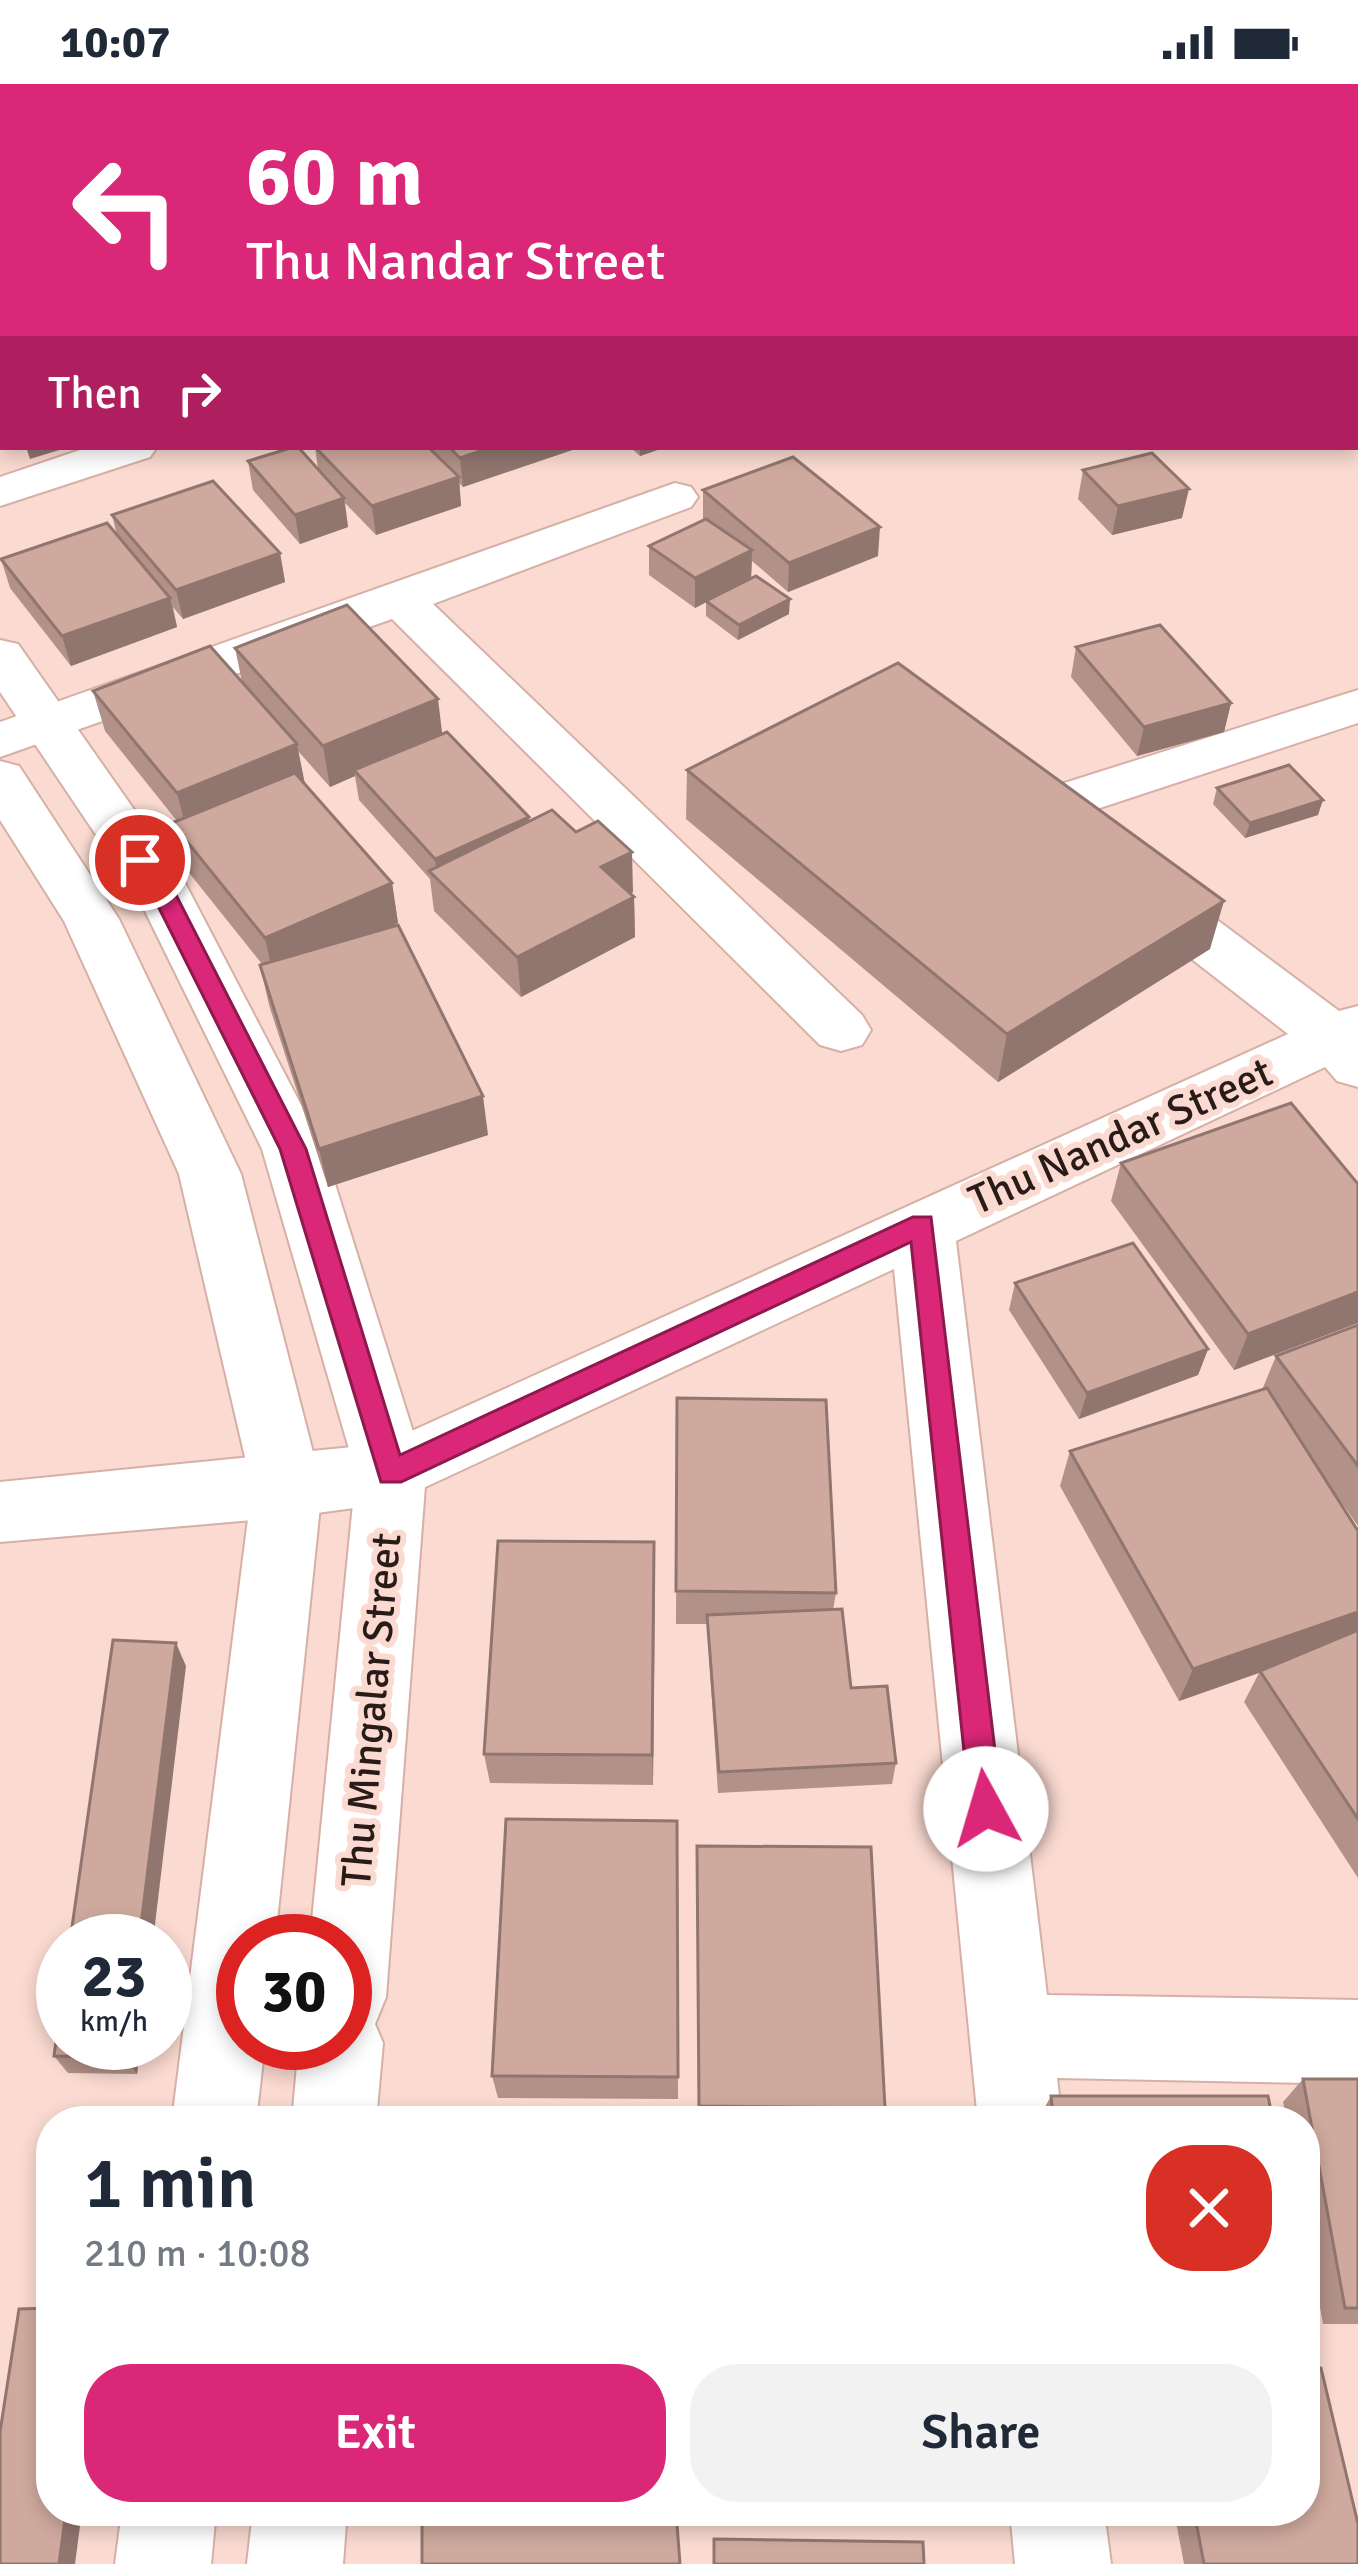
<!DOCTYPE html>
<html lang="en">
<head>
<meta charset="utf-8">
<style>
  :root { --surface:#fff; --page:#f2f2f3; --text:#1f2937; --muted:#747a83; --accent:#db2777 }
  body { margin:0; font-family:Signika,sans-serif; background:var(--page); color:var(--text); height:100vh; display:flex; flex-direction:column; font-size:45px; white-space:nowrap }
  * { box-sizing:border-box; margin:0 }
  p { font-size:39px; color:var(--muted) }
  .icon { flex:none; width:66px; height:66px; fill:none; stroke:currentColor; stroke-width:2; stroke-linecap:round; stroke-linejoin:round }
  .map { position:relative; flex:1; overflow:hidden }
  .panel { position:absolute; left:36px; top:2022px; width:1284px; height:420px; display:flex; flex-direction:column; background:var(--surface); border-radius:48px; box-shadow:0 6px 18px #0003 }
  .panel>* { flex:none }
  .banner { position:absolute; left:0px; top:0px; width:1359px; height:366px; box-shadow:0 6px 18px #0003; background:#db2777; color:#fff; overflow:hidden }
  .speed { position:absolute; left:36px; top:1830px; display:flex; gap:24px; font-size:60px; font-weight:700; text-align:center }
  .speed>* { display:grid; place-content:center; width:156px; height:156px; border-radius:50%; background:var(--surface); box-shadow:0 6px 18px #0003; line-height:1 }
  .speed small { font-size:30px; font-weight:400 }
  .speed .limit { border:18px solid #d22; background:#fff; color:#111 }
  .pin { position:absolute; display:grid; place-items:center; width:102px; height:102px; color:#fff; margin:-51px; border:6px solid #fff; border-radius:50%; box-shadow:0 3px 12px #0007 }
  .me { position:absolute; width:132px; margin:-66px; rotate:354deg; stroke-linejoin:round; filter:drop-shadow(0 0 9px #0008) }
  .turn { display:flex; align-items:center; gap:42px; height:252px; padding:0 48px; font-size:54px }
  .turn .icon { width:156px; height:156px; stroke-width:2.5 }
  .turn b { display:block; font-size:84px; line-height:102px }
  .then { display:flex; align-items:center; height:114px; padding:0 48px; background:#0003; gap:24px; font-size:45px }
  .round { display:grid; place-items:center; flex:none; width:126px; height:126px; border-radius:48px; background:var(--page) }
  .overview { display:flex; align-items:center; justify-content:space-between; height:204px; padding:0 48px }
  h1 { font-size:72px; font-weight:600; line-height:90px }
  .primary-button { display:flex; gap:24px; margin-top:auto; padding:24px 48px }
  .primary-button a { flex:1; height:138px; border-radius:48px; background:var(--accent); color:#fff; font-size:48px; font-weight:600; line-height:138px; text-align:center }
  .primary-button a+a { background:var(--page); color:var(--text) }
  .status { display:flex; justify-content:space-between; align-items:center; height:84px; padding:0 60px; background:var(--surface); direction:ltr }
  .status svg { height:33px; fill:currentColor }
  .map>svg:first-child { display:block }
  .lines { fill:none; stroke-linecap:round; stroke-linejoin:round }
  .minor-casing { stroke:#d6b0a5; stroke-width:4 }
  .tertiary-casing { stroke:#d6b0a5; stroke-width:4 }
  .minor { fill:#fff; fill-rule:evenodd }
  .tertiary { fill:#fff; fill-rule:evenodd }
  .wall { fill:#b29188 }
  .shaded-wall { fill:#91766f }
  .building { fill:#cfa99e; stroke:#91766f; stroke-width:3 }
  .route { fill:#db2777; stroke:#8e194d; stroke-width:3 }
  .labels { text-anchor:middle; stroke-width:12; stroke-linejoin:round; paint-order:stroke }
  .street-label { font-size:42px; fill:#291b17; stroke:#fadad1 }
</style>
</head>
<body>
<div class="status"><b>10:07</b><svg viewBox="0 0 49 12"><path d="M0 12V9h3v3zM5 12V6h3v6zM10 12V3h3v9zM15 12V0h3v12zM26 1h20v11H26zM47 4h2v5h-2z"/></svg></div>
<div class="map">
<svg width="1358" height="2480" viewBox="0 0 1358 2480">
  <rect width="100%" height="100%" fill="#fadad1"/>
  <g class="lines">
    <g class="minor-casing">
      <g id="minor">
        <path d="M361,0H399L401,3H363Z"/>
        <path d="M1088,0H1129L1131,3H1090Z"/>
        <path d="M1356,106L1358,107V131L1356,130Z"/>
        <path d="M89,363H157L150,373L0,422V393Z"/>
        <path d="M675,399L691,403L698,413L691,423L433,520L862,931L871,946L862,961L841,967L820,961L392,535L0,673V638Z"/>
        <path d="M1358,606V639L1036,745L1017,740L1009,727L1017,714Z"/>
        <path d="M1141,788L1161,794L1339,927L1358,922V1003L1337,997L1325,983L956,1157L1047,1911L1358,1916V2000L1057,1994L1062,2037H978L894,1185L391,1419L287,1433L0,1458V1398L383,1360L1288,950L1121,820L1113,807L1121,794Z"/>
        <path d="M1010,2427H1104L1111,2480H1015Z"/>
      </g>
    </g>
    <g class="tertiary-casing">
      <g id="tertiary">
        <path d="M0,556L18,560L184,797L324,1065L426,1389L386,1913L375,1940L383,1959L376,2037H292L299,1959H345V1857H310L356,1389L262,1065L139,815L0,608Z"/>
        <path d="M0,677L19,682L119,835L241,1090L322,1403L275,1857H243V1959H265L256,2037H172L252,1403L179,1090L64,837L0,736Z"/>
        <path d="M122,2427H216L211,2480H115Z"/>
        <path d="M253,2427H347L343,2480H247Z"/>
      </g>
    </g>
    <use href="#minor" class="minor"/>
    <use href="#tertiary" class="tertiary"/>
  </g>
  <g class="wall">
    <rect x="448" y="0" width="214" height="3"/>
    <path d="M673,0H817V3H680Z"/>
    <path d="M1152,0H1358V94L1356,93V3H1158Z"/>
    <path d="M1358,152V269L1356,268V153Z"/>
    <path d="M3,275V339L0,335V276Z"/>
    <path d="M315,363H581L463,403L459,399L461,422L376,451L345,419L348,443L300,460L253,406L248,377L318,385Z"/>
    <path d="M630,363H666L640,372Z"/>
    <path d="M1083,386L1182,434L1112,451L1078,415Z"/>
    <path d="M703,406L878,472L788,508L752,477L751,494L789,530L738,556L706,532V518L695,524L649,491V462L703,436Z"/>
    <path d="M112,431L280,469L285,498L183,535L173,523L177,543L71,582L10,504L1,475L117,451Z"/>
    <path d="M1076,563L1231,619L1224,648L1137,672L1071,593Z"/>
    <path d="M235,564L442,650L530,737L633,808L630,810L634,813L635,853L521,913L434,827L430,795L359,716L355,692L330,703L298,667L304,700L392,799L398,839L387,844L488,1051L328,1103L269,921L260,881L262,880L182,780L172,739L177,737L105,647L93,607L242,598Z"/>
    <path d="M687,686L1210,865L998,998L686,735Z"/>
    <path d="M1217,704L1318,731L1245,754L1213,720Z"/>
    <path d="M1121,1079L1358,1100V1239L1234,1286L1111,1117Z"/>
    <path d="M1015,1199L1208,1265L1198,1291L1079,1335L1009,1226Z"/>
    <path d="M1358,1241V1442L1332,1405L1358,1447V1794L1244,1618L1259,1589L1179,1617L1060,1402L1070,1367L1262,1306L1276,1272Z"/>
    <path d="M677,1314L836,1509L833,1526L851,1604L896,1679L892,1700L718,1709L707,1540H676Z"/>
    <path d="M654,1458L653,1701L490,1699L484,1670Z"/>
    <path d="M677,1737L678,2015L498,2014L492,1992Z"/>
    <path d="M697,1790L885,2024L882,2037H698Z"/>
    <path d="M141,1959L137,1990L68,1989L54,1972Z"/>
    <path d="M1303,1995H1358V2240H1323L1305,2140V2037H1287L1283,2018Z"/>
    <path d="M1051,2012L1273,2037H1040L1039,2034Z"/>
    <path d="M1174,2427H1305L1358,2480H1184Z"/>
  </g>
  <g class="shaded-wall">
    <path d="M309,0H371L372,3H299Z"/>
    <path d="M497,0H573L565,3H489Z"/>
    <path d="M635,0H662V3H628Z"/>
    <path d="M778,0H817V3H771Z"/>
    <path d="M3,81V122L0,123V82Z"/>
    <path d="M3,177V207L0,208V178Z"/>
    <path d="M26,363H69L30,375Z"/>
    <path d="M492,363H581L463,403L460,374Z"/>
    <path d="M640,363H666L640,372Z"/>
    <path d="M459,393L461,422L376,451L372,422Z"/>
    <path d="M1189,405L1182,434L1112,451L1118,422Z"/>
    <path d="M344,414L348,443L300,460L295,431Z"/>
    <path d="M880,443L878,472L788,508L789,479Z"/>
    <path d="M752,466L751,495L695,524V494Z"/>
    <path d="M280,469L285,498L183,535L176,506Z"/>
    <path d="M170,514L177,543L71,582L62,552Z"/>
    <path d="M790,515L789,530L738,556L739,541Z"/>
    <path d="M438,615L443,656L354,686L355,692L330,703L323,662Z"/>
    <path d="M1231,619L1224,648L1137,672L1144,643Z"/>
    <path d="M297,660L305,700L187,749L177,709Z"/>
    <path d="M1323,716L1318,731L1245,754L1250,739Z"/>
    <path d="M529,733L532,762L437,794L435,775Z"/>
    <path d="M632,768L633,808L602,824L601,783Z"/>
    <path d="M392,799L398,839L274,895L265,854Z"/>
    <path d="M634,813L635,853L521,913L517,873Z"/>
    <path d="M1224,817L1210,865L998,998L1007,950Z"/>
    <path d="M483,1012L488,1051L328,1103L319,1065Z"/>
    <path d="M1358,1208V1239L1234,1286L1248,1250Z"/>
    <path d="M1208,1265L1198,1291L1079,1335L1087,1309Z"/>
    <path d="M654,1458L655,1492L653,1701L652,1671Z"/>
    <path d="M1358,1528V1554L1179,1617L1193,1585Z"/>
    <path d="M176,1559L186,1582L153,1857H139Z"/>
    <path d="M127,1959H141L137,1990L125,1974Z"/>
    <path d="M66,2427H82L75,2480H59Z"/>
  </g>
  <g class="building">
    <path d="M6,0H135L124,3H3V37L0,38V2Z"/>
    <path d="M155,0H170L174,3H145Z"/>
    <path d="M309,0L299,3H186L183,1Z"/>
    <path d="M536,0H635L628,3H529Z"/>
    <path d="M732,0H778L771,3H739Z"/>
    <path d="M881,0H960L966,3H887Z"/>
    <path d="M1263,0H1358V42L1356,41V3H1269Z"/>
    <path d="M3,43V81L0,82V44Z"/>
    <path d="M0,130L3,132V177L0,178Z"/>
    <rect x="1356" y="169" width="2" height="38"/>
    <path d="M1358,211V235L1356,233V212Z"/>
    <path d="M3,275V314L0,310V276Z"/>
    <path d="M294,363H298L344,414L295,431L248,377Z"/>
    <path d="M315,363H428L459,393L372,422Z"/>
    <path d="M449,363H492L460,374Z"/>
    <path d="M1152,369L1189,405L1118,422L1083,386Z"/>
    <path d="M793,373L880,443L789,479L703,406Z"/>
    <path d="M213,397L280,469L176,506L112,431Z"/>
    <path d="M706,435L752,466L695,494L649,462Z"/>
    <path d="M107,439L170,514L62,552L1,475Z"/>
    <path d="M756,492L790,515L739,541L706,517Z"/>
    <path d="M347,521L438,615L323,662L235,564Z"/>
    <path d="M1160,541L1231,619L1144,643L1076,563Z"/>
    <path d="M210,562L297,660L177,709L93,607Z"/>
    <path d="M898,579L1224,817L1007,950L687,686Z"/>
    <path d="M447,648L529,733L435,775L354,686Z"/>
    <path d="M1289,681L1323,716L1250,739L1217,704Z"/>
    <path d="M295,689L392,799L265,854L172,739Z"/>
    <path d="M552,726L576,748L598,737L632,768L601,783L634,813L517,873L429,787Z"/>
    <path d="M398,841L483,1012L319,1065L260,881Z"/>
    <path d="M1291,1019L1358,1100V1208L1248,1250L1121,1079Z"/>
    <path d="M1133,1159L1208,1265L1087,1309L1015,1199Z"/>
    <path d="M1358,1241V1382L1276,1272Z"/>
    <path d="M1267,1304L1358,1447V1528L1193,1585L1070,1367Z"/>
    <path d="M677,1314L826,1316L836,1509L676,1507Z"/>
    <path d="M498,1457L654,1458L652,1671L484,1670Z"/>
    <path d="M842,1525L851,1604L887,1602L896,1679L719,1688L707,1531Z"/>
    <path d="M1358,1546V1735L1260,1587Z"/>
    <path d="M113,1556L176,1559L139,1857H70Z"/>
    <path d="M506,1735L677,1737L678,1993L492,1992Z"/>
    <path d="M697,1762L871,1763L885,2024L699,2022Z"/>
    <path d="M63,1907V1959H127L125,1974L54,1972Z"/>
    <path d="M1303,1995H1358V2224H1345Z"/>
    <path d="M1051,2012H1268L1273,2037H1054Z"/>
    <path d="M1305,2219L1309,2244H1305Z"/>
    <path d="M51,2224V2427H66L59,2480H0V2348L19,2225Z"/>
    <path d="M1321,2284L1358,2440V2480H1204L1194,2427H1305V2285Z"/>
    <path d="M422,2427H676L680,2480H422Z"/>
    <path d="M714,2455L923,2458L924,2480H714Z"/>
  </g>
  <path class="route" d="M140,768L148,770L175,809L306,1065L400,1371L913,1133H931L1002,1725L998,1736L986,1740L975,1736L970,1725L911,1158L401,1398H381L280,1065L153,812L129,776Z"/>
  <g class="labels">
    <g class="street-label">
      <text transform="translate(1120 1051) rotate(-24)" y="15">Thu Nandar Street</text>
      <text transform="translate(370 1626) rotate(-85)" y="15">Thu Mingalar Street</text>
    </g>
  </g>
</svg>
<div class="speed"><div>23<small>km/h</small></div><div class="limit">30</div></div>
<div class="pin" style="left:140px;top:776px;background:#d93025"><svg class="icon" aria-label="arrive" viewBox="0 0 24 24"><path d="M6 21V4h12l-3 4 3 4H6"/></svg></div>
<svg class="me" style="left:986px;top:1725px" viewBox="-20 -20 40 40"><circle r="19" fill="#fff"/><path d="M0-13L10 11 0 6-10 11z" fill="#db2777"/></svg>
<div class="banner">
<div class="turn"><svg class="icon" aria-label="left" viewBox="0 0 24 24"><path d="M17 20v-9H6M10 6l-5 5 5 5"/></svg><div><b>60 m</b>Thu Nandar Street</div></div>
<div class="then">Then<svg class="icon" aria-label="right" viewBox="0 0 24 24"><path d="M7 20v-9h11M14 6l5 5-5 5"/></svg></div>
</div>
<section class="panel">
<div class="overview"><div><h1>1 min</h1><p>210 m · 10:08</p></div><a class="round" style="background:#d93025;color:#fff"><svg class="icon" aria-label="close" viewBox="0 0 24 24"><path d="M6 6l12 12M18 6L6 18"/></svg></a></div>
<div class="primary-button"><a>Exit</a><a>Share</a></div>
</section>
</div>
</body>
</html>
